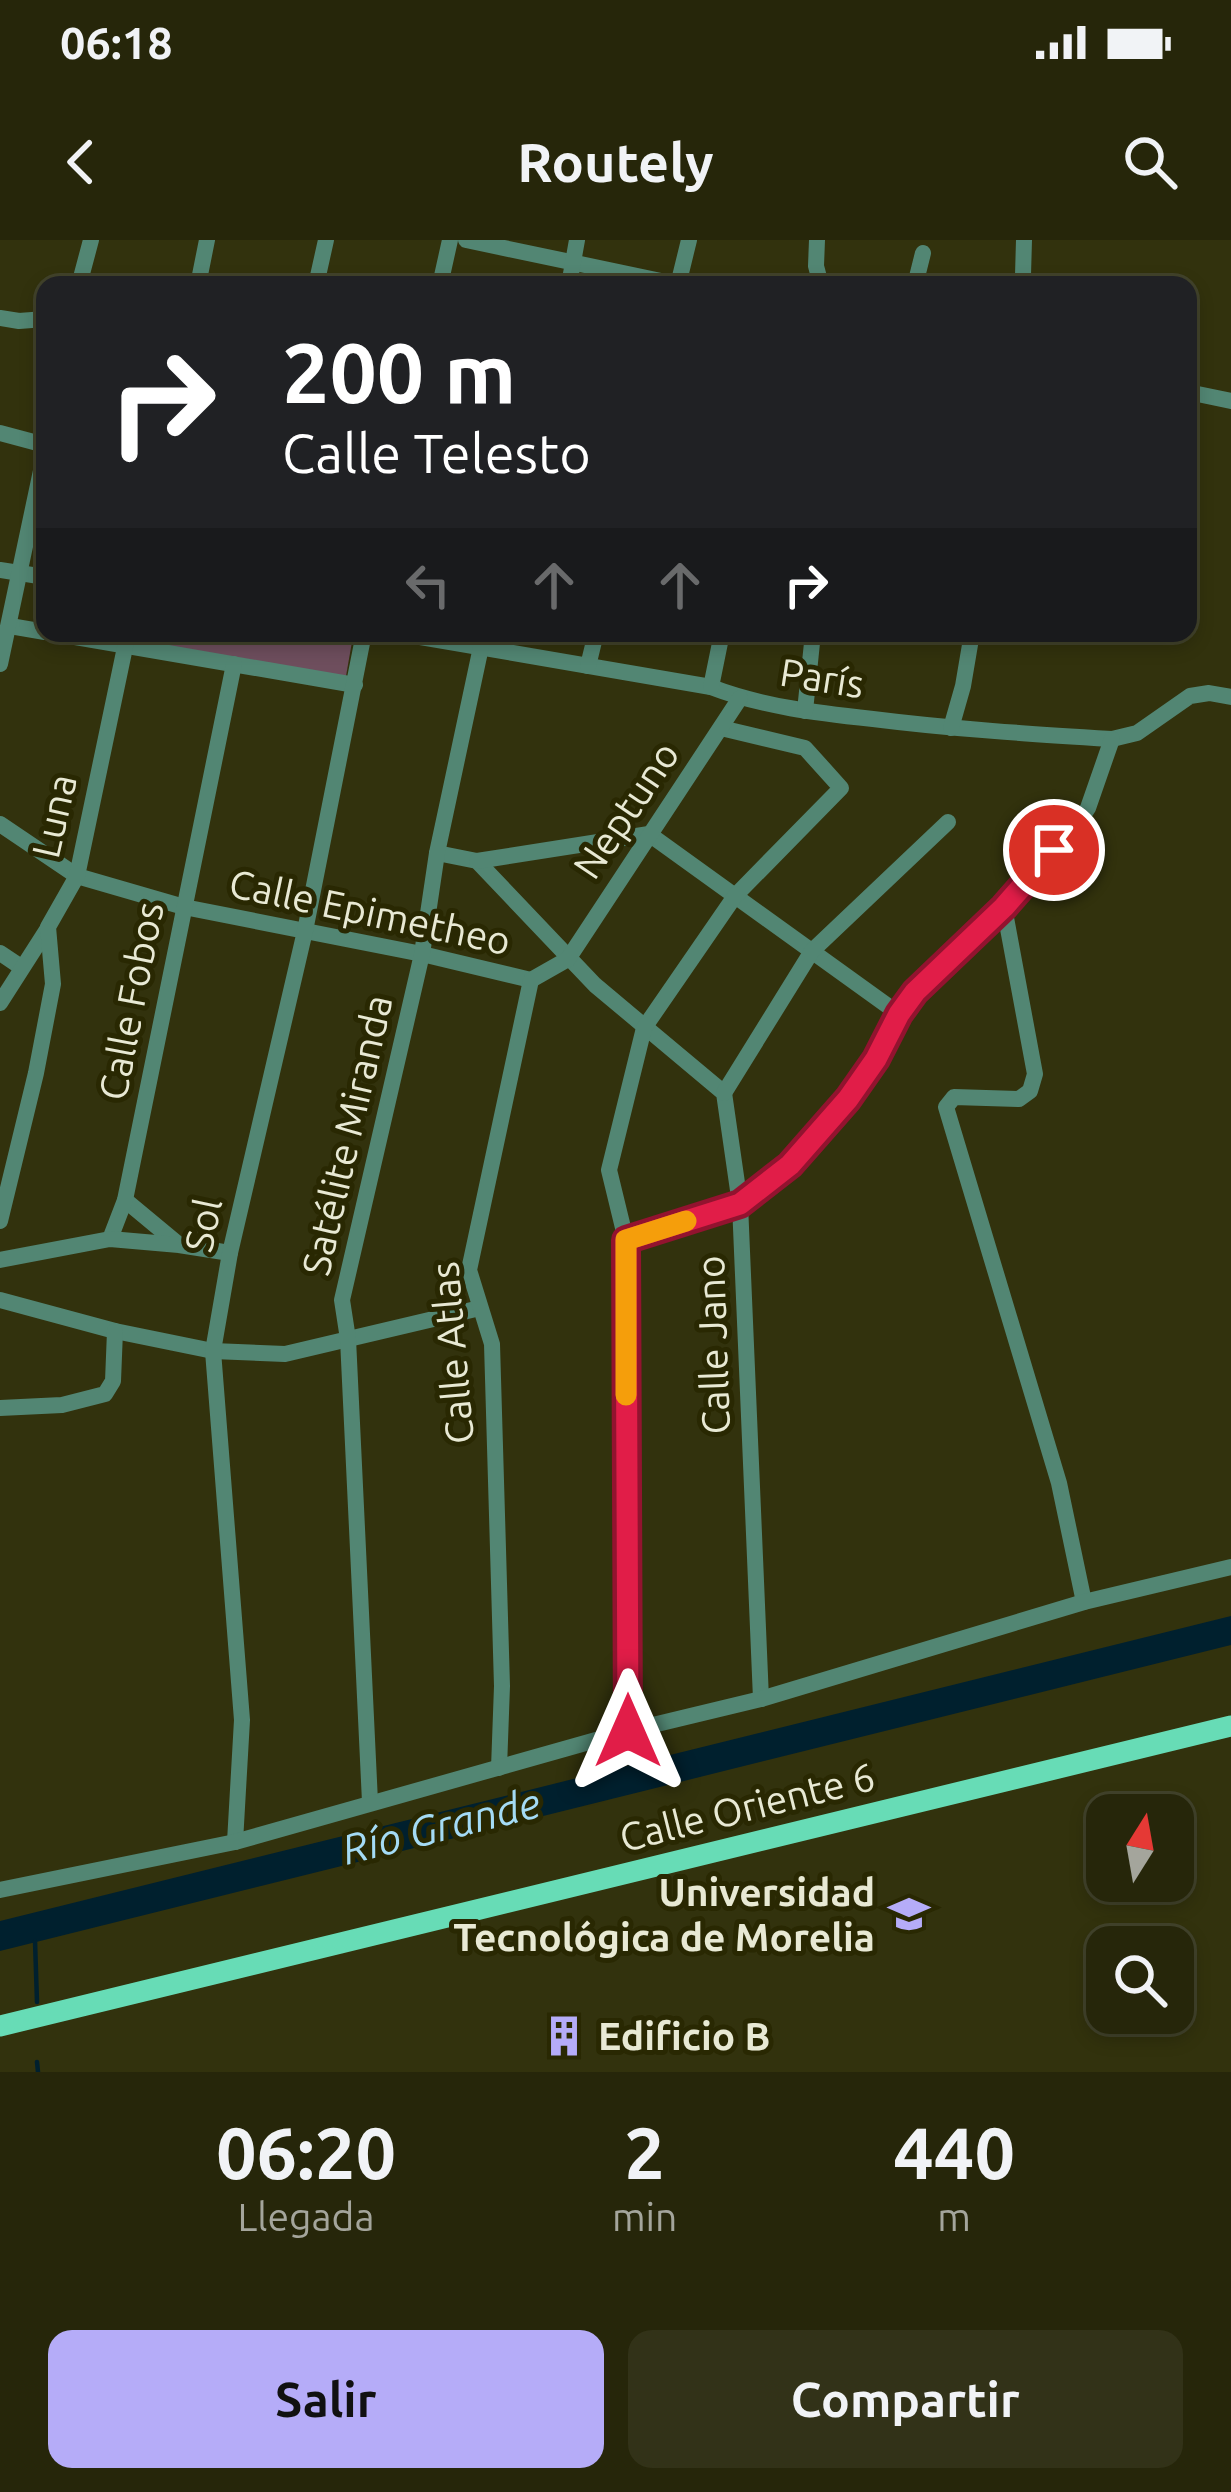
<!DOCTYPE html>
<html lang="es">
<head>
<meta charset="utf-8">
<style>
  :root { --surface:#26260a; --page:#323218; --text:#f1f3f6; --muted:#a4a59c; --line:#42432b; --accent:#b5acf8 }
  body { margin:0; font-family:Ubuntu,sans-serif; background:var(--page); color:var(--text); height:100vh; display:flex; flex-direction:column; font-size:45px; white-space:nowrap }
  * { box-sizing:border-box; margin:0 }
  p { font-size:39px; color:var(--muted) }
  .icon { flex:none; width:66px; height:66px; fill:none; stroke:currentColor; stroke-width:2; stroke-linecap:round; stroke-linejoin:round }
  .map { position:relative; height:1832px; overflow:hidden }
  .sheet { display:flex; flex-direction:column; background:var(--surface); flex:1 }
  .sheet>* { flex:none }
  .hud { position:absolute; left:36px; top:36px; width:1161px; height:366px; border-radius:24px; box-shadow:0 6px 18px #0003,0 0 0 3px var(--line); background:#202124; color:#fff; overflow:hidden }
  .needle { width:78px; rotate:11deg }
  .fabs { position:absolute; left:1086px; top:1554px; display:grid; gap:24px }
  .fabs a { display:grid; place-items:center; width:108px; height:108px; border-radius:24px; background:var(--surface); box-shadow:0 6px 18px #0003,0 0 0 3px var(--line); font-size:60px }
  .pin { position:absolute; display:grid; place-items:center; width:102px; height:102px; color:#fff; margin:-51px; border:6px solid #fff; border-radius:50%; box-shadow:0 3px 12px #0007 }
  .me { position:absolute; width:132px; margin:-66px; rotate:0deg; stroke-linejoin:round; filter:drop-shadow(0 0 9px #0008) }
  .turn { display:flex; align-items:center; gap:42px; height:252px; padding:0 48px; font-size:54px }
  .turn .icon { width:156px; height:156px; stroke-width:2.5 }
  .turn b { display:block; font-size:84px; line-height:102px }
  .lanes { display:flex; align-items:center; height:114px; padding:0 48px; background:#0003; justify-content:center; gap:60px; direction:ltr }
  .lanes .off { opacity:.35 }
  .eta { display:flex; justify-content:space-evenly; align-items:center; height:204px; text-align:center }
  .eta b { font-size:72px; font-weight:700; line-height:84px }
  .cta { display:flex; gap:24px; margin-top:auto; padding:24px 48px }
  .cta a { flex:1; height:138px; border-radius:24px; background:var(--accent); color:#111; font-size:48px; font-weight:700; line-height:138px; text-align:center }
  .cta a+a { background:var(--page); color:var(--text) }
  .status { display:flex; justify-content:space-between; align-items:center; height:84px; padding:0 60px; background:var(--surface); direction:ltr }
  .status svg { height:33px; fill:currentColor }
  header { display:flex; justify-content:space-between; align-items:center; height:156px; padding:0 48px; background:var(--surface); font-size:54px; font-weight:700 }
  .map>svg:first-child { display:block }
  .green { fill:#6e4e5d }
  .water { fill:#00202e }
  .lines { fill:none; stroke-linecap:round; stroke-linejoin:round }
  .stream { stroke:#00202e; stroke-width:4.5 }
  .minor { stroke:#528673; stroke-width:16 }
  .major { stroke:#67dcb6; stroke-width:21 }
  .route-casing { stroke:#92132f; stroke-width:30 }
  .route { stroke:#e11d48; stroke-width:21 }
  .slow { stroke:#f59e0b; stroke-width:21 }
  .labels { text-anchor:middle; stroke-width:10; stroke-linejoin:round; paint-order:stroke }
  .street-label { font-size:39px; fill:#e8e9d4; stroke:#292802 }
  .poi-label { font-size:39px; font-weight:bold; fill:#e8e9d4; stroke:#292802; text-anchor:end }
  .water-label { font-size:42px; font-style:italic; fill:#a4dbf5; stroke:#292802 }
</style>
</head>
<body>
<div class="status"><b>06:18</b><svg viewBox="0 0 49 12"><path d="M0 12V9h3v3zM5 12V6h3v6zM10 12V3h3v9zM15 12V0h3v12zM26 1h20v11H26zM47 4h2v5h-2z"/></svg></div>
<header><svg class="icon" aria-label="back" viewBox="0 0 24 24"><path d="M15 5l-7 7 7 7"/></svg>Routely<svg class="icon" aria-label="search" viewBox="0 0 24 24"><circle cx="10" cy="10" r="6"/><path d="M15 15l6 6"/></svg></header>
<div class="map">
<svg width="1231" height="1832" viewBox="0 0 1231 1832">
  <rect width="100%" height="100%" fill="#32320d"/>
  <path class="green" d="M135,393H333L353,396L346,436L134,400Z"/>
  <path class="water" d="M1231,1376V1405L0,1711V1681Z"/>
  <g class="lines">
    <g class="stream">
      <path d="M35,1701L37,1762"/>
      <path d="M37,1822L38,1832"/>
    </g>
    <g class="minor">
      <path d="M466,0L680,45"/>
      <path d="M817,0L816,26L821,45"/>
      <path d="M1024,0L1023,35L1026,45"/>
      <path d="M79,45L91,0"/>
      <path d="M198,45L207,0"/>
      <path d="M316,45L326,0"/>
      <path d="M440,45L450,0"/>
      <path d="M569,45L577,0"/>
      <path d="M678,45L689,0"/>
      <path d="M915,45L923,13"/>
      <path d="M0,78L19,81L45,79"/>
      <path d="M1188,152L1231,161"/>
      <path d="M0,193L45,205"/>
      <path d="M0,330L45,337"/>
      <path d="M10,386L45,392"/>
      <path d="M52,393L355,445"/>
      <path d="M397,393L711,447C763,467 818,473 873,479C952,489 1032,494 1112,499L1137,493L1190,456L1209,453L1231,457"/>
      <path d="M0,424L45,212"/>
      <path d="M588,426L596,393"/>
      <path d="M711,447L722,393"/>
      <path d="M805,471L813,393"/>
      <path d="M951,488L963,446L972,393"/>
      <path d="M0,584L77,636L184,667L422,714L531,740"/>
      <path d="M437,613L477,621L595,745L724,853L740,964L761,1459"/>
      <path d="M477,621L649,594L899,774"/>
      <path d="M1004,667L1035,834L1030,851L1019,859L954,857L946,867L1059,1243L1084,1362"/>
      <path d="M0,713L21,727"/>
      <path d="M0,763L48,688"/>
      <path d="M724,853L812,711L948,582"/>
      <path d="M125,960L178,1004"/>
      <path d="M0,981L36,833L53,744L48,687L77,636L128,393"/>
      <path d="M110,999L125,960L234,424"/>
      <path d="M626,1000L740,964L790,925L848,859L876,819L899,774L915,751L1004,667L1079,582L1088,568L1112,499"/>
      <path d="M0,1020L110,999L179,1005L230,1013"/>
      <path d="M0,1060L115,1091L213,1111L285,1114L480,1068"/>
      <path d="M0,1168L62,1165L105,1154L113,1141L115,1091"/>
      <path d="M628,1491L626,1000L609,930L644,788L735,656L841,548L805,508L721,488"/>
      <path d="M499,1528L502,1446L492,1104L469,1030L531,740L568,719L740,458"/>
      <path d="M370,1562L348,1099L342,1060L422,714L437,613L484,393"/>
      <path d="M235,1602L242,1480L213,1111L230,1013L305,691L364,393"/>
      <path d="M0,1650L235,1602L628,1491L761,1459L1084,1362L1231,1327"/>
    </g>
    <path class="major" d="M0,1786L1231,1486"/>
  </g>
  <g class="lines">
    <g class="route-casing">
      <path id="route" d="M628,1491L626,1000L740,964L790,925L848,859L876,819L899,774L915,752L1004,667L1054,610"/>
    </g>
    <use href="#route" class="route"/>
    <path class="slow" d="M626,1155V1000L686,981"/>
  </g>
  <defs>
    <g id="university-bare" transform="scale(3.24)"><path d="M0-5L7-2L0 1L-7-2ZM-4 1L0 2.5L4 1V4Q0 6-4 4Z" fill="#b5acf8" stroke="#292802" stroke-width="2.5" paint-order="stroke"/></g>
    <g id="building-bare" transform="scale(3.24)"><path d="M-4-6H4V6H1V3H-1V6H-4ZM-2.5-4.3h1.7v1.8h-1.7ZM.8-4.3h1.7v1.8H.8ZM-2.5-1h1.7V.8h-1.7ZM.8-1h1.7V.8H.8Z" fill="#b5acf8" stroke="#292802" stroke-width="2.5" paint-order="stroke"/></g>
  </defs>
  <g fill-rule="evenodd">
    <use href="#university-bare" x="909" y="1674"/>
    <use href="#building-bare" x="564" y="1796"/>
  </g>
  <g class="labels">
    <g class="street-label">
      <text transform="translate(822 438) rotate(9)" y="14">París</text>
      <text transform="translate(626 570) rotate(-56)" y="14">Neptuno</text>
      <text transform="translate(54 576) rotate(-77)" y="14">Luna</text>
      <text transform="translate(370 672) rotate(12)" y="14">Calle Epimetheo</text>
      <text transform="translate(131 761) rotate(-79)" y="14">Calle Fobos</text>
      <text transform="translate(347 895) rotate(-77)" y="14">Satélite Miranda</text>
      <text transform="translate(203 985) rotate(-78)" y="14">Sol</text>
      <text transform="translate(713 1105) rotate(-92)" y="14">Calle Jano</text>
      <text transform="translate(452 1113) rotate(-95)" y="14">Calle Atlas</text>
      <text transform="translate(747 1567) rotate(-14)" y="14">Calle Oriente 6</text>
    </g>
    <g class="poi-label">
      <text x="875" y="1666">Universidad<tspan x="875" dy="45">Tecnológica de Morelia</tspan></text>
      <text x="598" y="1810" text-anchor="start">Edificio B</text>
    </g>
    <g class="water-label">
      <text transform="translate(441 1586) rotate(-14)" y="15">Río Grande</text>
    </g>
  </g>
</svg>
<div class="fabs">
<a><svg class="needle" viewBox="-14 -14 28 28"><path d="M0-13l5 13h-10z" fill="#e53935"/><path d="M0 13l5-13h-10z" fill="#a4a59c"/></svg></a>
<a><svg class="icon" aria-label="search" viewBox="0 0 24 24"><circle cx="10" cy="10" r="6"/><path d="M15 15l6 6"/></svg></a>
</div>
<div class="pin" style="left:1054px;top:610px;background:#d93025"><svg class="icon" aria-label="arrive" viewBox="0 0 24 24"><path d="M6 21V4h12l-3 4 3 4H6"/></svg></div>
<svg class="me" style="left:628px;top:1491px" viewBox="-20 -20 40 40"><path d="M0-17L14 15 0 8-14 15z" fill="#e11d48" stroke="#fff" stroke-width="4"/></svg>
<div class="hud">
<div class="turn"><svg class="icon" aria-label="right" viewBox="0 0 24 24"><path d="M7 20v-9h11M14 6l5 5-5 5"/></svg><div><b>200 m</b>Calle Telesto</div></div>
<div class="lanes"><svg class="icon off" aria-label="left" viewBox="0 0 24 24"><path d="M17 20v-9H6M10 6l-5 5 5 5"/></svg><svg class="icon off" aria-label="ahead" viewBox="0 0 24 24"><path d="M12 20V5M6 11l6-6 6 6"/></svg><svg class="icon off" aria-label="ahead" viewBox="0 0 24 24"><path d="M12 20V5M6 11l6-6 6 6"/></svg><svg class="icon" aria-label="right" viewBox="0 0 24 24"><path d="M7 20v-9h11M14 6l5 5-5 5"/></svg></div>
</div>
</div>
<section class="sheet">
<div class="eta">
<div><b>06:20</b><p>Llegada</p></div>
<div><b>2</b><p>min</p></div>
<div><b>440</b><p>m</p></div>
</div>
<div class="cta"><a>Salir</a><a>Compartir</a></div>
</section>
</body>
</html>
